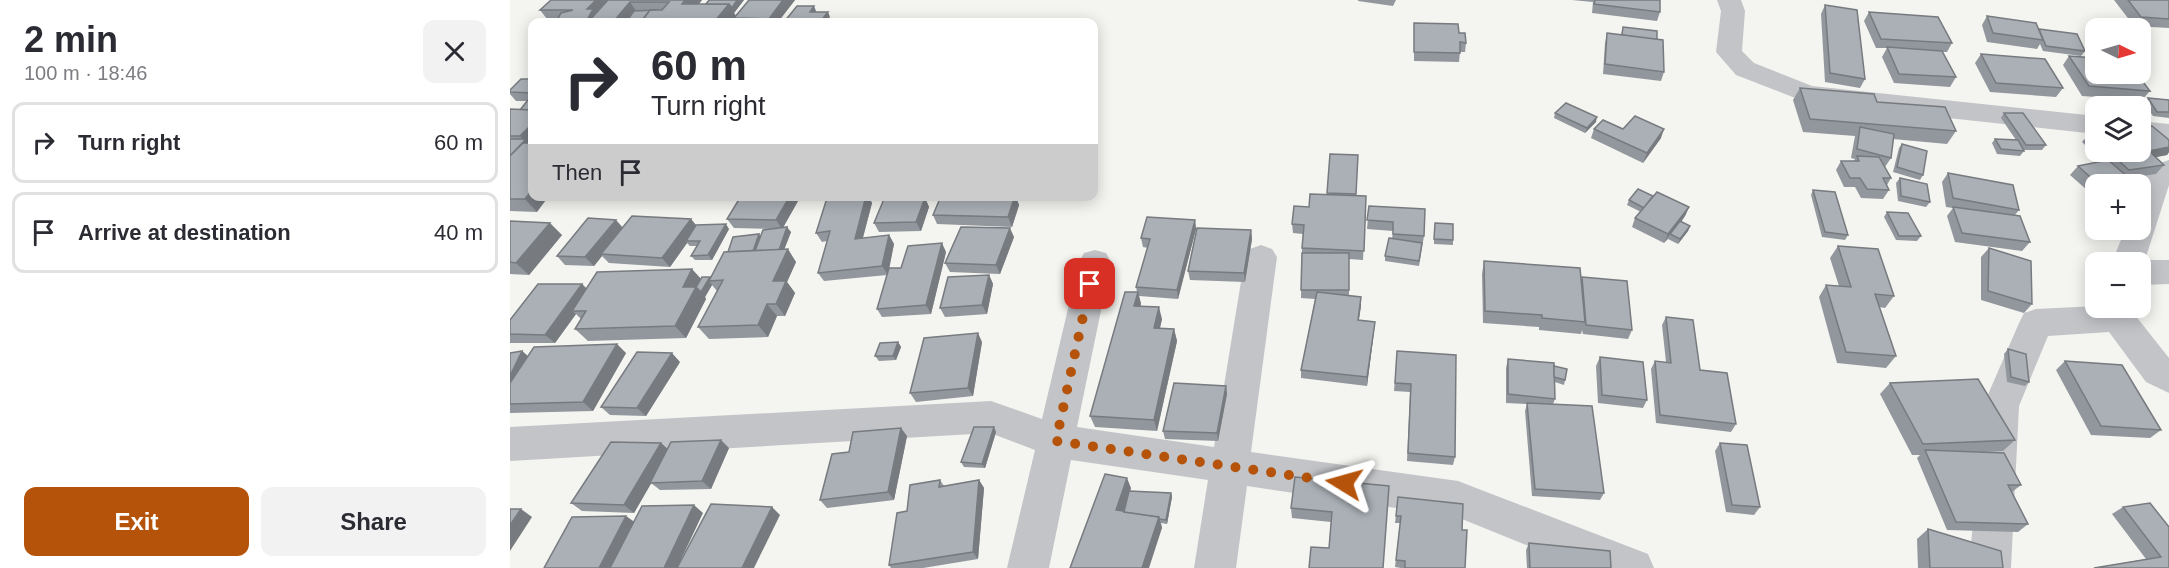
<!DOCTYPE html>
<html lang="en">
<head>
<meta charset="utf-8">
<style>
  :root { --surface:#fff; --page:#f2f2f3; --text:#2b2b33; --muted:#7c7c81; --line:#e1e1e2; --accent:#b45309 }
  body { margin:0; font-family:Arial,sans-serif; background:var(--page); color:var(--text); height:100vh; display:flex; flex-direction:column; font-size:22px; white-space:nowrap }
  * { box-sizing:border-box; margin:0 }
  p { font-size:20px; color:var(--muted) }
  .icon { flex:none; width:33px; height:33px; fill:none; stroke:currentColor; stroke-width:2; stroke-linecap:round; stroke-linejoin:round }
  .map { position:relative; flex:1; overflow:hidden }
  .side { display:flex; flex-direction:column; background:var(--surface); width:510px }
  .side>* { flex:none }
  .guide { position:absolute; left:18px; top:18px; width:570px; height:183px; border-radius:12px; box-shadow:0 3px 15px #0003; background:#fff; color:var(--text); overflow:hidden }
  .needle { width:39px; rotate:95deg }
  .fabs { position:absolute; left:1575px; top:18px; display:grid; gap:12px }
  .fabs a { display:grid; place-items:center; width:66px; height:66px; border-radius:12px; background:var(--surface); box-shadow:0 3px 15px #0003; font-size:30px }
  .pin { position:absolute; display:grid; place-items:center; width:51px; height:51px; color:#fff; margin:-26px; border-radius:12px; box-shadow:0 3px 9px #0006 }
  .me { position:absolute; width:66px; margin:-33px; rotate:278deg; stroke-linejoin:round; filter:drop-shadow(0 0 4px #0008) }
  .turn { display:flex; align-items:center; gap:21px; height:126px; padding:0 24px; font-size:27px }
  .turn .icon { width:78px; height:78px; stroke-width:2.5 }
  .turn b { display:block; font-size:42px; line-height:51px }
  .then { display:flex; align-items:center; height:57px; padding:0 24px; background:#0003; gap:12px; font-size:22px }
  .round { display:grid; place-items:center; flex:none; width:63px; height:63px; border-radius:12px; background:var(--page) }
  .headline { display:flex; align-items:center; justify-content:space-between; height:102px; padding:0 24px }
  h1 { font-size:36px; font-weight:700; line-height:45px }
  .primary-button { display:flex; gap:12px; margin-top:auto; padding:12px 24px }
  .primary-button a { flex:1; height:69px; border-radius:12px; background:var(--accent); color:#fff; font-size:24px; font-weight:700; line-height:69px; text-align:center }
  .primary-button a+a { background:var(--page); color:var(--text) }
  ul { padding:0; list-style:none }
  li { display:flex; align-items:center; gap:18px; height:81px; margin:0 12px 9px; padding:0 12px; border:3px solid var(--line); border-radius:12px }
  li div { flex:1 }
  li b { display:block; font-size:22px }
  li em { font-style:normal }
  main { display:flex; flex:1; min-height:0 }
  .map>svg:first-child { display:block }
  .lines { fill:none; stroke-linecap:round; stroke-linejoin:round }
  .minor { fill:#c2c4c8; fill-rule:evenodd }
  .wall { fill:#92979d }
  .shaded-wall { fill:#777b7f }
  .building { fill:#aab0b6; stroke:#777b7f; stroke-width:1.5 }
  .route { stroke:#b45309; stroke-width:10; stroke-dasharray:0 18 }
</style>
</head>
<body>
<main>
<section class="side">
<div class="headline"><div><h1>2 min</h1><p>100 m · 18:46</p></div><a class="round"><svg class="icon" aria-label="close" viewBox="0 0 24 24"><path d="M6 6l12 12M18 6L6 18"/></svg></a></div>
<ul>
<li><svg class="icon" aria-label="right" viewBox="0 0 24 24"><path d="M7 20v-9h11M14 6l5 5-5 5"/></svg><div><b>Turn right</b></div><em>60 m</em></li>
<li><svg class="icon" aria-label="arrive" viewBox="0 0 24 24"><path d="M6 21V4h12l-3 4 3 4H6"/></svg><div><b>Arrive at destination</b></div><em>40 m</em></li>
</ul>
<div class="primary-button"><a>Exit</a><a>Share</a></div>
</section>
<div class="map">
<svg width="1659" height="568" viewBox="0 0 1659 568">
  <rect width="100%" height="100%" fill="#f4f4f0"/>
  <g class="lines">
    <g class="minor">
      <path d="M1207,0H1231L1235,11L1232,51L1244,63L1302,86L1586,116V134L1298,103L1226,75L1206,52L1211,11Z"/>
      <path d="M1630,121L1659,124V142L1630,139Z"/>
      <path d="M1659,160V185L1635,260H1659V284L1630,285V262H1602L1615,230H1630C1630,197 1621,171 1659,160Z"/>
      <path d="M751,245L762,249L767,257L741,452L948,481L1138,554L1144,568H1073L947,517L737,486L726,568H684L698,480L561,460L539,568H497L525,450L480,433L0,461V427L481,401L532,419L569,262L574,253L585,250L596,253L601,262L567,427L704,447L735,257L740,249Z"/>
      <path d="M1586,306L1626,308L1625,315L1659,358V393L1636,382L1599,332L1538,336L1509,406L1501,568H1459L1473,406L1509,323L1514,313L1526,309Z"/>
    </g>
  </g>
  <g class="wall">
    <path d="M41,0H192L189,4H196L199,0H234L224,13L226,16L239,0H285L268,22H227L224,18L221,22H46L48,19H37L30,10Z"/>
    <path d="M848,0H886L883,6L848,1Z"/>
    <path d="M1062,0H1150V12L1147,21L1082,13L1083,2Z"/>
    <path d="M1604,0H1659V28L1624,26Z"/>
    <path d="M1315,5L1355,79L1350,88L1315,82L1311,14Z"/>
    <path d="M1359,12L1442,43L1437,52H1432L1446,77L1440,87L1384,83L1372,57L1377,48H1366L1354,21Z"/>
    <path d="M1477,16L1529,29L1575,51L1571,56L1533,51L1530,44L1527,49L1477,42L1472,25Z"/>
    <path d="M904,23L949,33L956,43L955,52H950L949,62L904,61Z"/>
    <path d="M1113,27L1147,40L1154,72L1151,81L1093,74L1095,43L1097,33L1111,35Z"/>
    <path d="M1471,54L1553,88L1546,97L1480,92L1465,63Z"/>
    <path d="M1559,56L1640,91L1632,100L1572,96L1553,65Z"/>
    <path d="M22,78V141L21,143L27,212L0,211V109L10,110L17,101H6L0,94V90Z"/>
    <path d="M1290,88L1367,102L1446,131L1437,144L1383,139L1381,158L1375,167L1381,178L1377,185L1379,190L1373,199L1351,198L1345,187H1334L1326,170L1331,161H1344L1345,159L1341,158L1345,136L1293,132L1283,100Z"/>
    <path d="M1638,98L1659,100V118L1643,116L1634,103Z"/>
    <path d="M1045,113L1086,122L1075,133L1044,118Z"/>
    <path d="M1494,113L1536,145L1532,150H1513L1514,151L1510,156L1487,154L1482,143L1485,139L1506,140L1491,118Z"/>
    <path d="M1084,129H1113L1151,138L1133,163L1081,138Z"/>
    <path d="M1586,132V152H1630L1659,140V152L1657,155L1646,157L1654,165L1646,174L1618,178L1626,184H1586V198L1560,175L1568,166L1592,162L1572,142L1580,133Z"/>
    <path d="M1392,144L1413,175L1410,180L1383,172L1389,148Z"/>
    <path d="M820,154L848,155L846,196H856L853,260L839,259V295L851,306L849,320L864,331L857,386L791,378V370L805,299L791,298L792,248L793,234L783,233L782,224L799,207L817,195Z"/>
    <path d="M1438,173L1509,210L1505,215L1520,242L1512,251L1445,242L1437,216L1443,208L1436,207L1432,182Z"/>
    <path d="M1390,178L1420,202L1416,207L1388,201L1386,183Z"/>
    <path d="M1303,190L1338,235L1335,240L1312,237L1301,195Z"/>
    <path d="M185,196H286L288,201L273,228L281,232L274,249L286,262L277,282L285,293L275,316H267L258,337L199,339L188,327L207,291L202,285L195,297L196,299L176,338L78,341L65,329L71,319L66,314L45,343H0V320L72,284L77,289L201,278L218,252L250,237L262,229L224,228L217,219L230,199Z"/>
    <path d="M332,196H358L362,203L353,238L379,235L384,244L378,271L391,268L436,252L421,314L372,317L367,309L377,275L314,281L308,273L317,241L312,242L306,233Z"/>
    <path d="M431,196H506L509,205L502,227L427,224L423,215Z"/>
    <path d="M1143,196L1179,207L1175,216L1171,222L1180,226L1178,231L1168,244L1158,239L1154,243L1122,227L1125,218L1131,212L1117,205L1119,200Z"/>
    <path d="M415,198L419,207L411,231L369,232L364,223Z"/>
    <path d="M859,206L914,236L909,266L875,261V256L882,239L883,231L857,229Z"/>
    <path d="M1377,212L1411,236L1407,241L1386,240L1374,217Z"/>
    <path d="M181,219L186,225L219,229L202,260H185L181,256L187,246H180L177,243L160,267L99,263L92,256L84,266L55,265L47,256L113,227Z"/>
    <path d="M685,220L686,229L668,299L629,296L631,304L630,306L652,319L650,328L664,329L667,341L647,431L585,427L580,416L627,292L626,287L638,248L633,247L631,238Z"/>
    <path d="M0,221L52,235L19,275L0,274Z"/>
    <path d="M924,228L943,240V245L924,244Z"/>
    <path d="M741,230L742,239L735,282L680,280L678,271Z"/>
    <path d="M504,237L490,274L440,272L435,263Z"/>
    <path d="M1328,246L1384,296L1375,308L1369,307L1386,356L1376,368L1327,363L1309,297L1316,285L1329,286L1320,258Z"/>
    <path d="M1479,248L1522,304L1514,313L1471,300V257Z"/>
    <path d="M974,261L1071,281L1072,277L1122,330L1118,339L1073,334L1072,330L1071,334L1029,330V327L973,323L972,274Z"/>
    <path d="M479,275L483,284L477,314L435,317L430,308Z"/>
    <path d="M1156,317L1226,424L1221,432L1146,423L1141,369L1145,361L1156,362L1152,325Z"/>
    <path d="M388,342L391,347L386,360L369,361L365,356Z"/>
    <path d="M472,342L463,396L406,402L400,393Z"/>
    <path d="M1498,349L1519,382L1515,386L1497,382L1494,354Z"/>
    <path d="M12,351L18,356L116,353L83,411L0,413V353Z"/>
    <path d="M887,351L945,457L943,465L897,461L900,392L884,391Z"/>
    <path d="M1090,357L1137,400L1133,408L1088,403L1086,366Z"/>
    <path d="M998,359L1044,367L1055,380L1054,385L1045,382V399L1043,404L1094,493L1090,500L1022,496L1015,411L1017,404L996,403V368Z"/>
    <path d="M1555,361L1651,430L1640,438L1581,435L1546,370Z"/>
    <path d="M170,362L136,416L100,415L91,407Z"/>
    <path d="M1380,383L1505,440L1493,451L1476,452L1511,485L1502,492L1518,524L1508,532L1437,530L1407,458L1410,455H1402L1370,394Z"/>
    <path d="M716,386L717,394L708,441L655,439L653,431Z"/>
    <path d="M486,432L475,468L454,467L451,462Z"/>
    <path d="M397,436L384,500L317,508L310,500L339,452Z"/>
    <path d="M151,443L157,449L219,448L201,489L150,490L141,483L124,513L72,511L61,503Z"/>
    <path d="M1210,443L1250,507L1244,515L1216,512L1205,451Z"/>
    <path d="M430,480L434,486L469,480L474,488L468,559L413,568H381L379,565L397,511Z"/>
    <path d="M879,486L819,548L821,522L782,518L781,508Z"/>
    <path d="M621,488L620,491L661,493L662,497L657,524L651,523L652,528L560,568Z"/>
    <path d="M888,497L952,530L955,568H891L885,567L890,523H885Z"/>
    <path d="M1613,507L1659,568H1583L1636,559L1602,514Z"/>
    <path d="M1418,529L1493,568H1408L1407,539Z"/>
    <path d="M1019,543L1101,568H1017L1016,550Z"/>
  </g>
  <g class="shaded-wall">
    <path d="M86,0H101L79,21L80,22H76L77,9Z"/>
    <path d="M175,0H192L179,16L172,4Z"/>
    <path d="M227,0H234L224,13L226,16L221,22H204L219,4Z"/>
    <path d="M273,0H285L268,22H260L259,19Z"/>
    <path d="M120,2L128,14L121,22H105L104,21Z"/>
    <path d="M304,6L306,11L302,16L300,12Z"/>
    <path d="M318,12L320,17L316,22H310Z"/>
    <path d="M1087,117L1086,122L1075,133L1077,128Z"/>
    <path d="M22,124V141L20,144L0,156L14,141L10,136Z"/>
    <path d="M1154,129L1151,138L1133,163L1137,153Z"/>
    <path d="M1659,147V152L1657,155L1631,160L1639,151Z"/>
    <path d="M22,190V196H39L27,212L15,199Z"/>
    <path d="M1638,195L1630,203V196Z"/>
    <path d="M280,196H286L288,201L272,229L266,220Z"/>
    <path d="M356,196H358L362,203L350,248L345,239Z"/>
    <path d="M505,196L509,205L502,227L498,217Z"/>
    <path d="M415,198L419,207L411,231L406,222Z"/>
    <path d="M1179,207L1175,216L1161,235L1160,234L1154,243L1158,234Z"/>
    <path d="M181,219L188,228L176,241L177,243L160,267L152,258Z"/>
    <path d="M106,220L114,229L91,254L92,256L84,266L75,257Z"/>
    <path d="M685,220L686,229L668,299L667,290Z"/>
    <path d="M40,223L52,235L19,275L6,263Z"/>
    <path d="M216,224L219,229L202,260L198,255Z"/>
    <path d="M1180,226L1178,231L1168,244L1170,239Z"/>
    <path d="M277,227L281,232L271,258L268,253Z"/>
    <path d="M500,228L504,237L490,274L486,265Z"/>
    <path d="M741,230L742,239L735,282L734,273Z"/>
    <path d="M249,234L252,239L241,257Z"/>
    <path d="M379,235L384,244L378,275L372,266Z"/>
    <path d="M432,243L436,252L421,314L416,305Z"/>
    <path d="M278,249L286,262L277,282L285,293L275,316L266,304L263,281Z"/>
    <path d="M182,269L193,281L200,277L203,281H199L202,285L195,297L196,299L176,338L165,326L173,287Z"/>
    <path d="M479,275L483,284L477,314L472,305Z"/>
    <path d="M72,284L81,293L62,311L66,314L45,343L35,335Z"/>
    <path d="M628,292L631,304L627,318L624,306Z"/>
    <path d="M851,297V306L847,329L848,320Z"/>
    <path d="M257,304L267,316L258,337L248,325Z"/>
    <path d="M649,307L652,319L647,340L644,328Z"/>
    <path d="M865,322L864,331L857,386V377Z"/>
    <path d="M664,329L667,341L647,431L644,420Z"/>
    <path d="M468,333L472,342L463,396L458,388Z"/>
    <path d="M388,342L391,347L386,360L383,356Z"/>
    <path d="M107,344L116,353L83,411L73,402Z"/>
    <path d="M12,351L22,360L0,404V376Z"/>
    <path d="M162,353L170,362L136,416L127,408Z"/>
    <path d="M716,386L717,394L708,441L707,433Z"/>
    <path d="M484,427L486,432L475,468L472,464Z"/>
    <path d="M391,428L397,436L384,500L378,492Z"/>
    <path d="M211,440L219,448L201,489L192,481Z"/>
    <path d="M151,443L160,451L124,513L114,505Z"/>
    <path d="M617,478L621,488L610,521L606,510Z"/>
    <path d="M469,480L474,488L468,559L463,552Z"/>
    <path d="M661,493L662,497L657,524L656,520Z"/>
    <path d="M184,505L193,513L167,568H154Z"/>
    <path d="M262,507L270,515L244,568H232Z"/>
    <path d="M11,509L22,517L0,551V525Z"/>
    <path d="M116,516L126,523L103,568H89Z"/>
    <path d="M649,517L652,528L639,568H632Z"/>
  </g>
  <g class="building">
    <path d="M41,0H86L77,9H83L76,22H46L51,13L63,10H30Z"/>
    <path d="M98,0H175L172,4H219L204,22H160L163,19H133L140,10H152L159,2H120L104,21H79Z"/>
    <path d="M199,0H227L222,8L219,4H196Z"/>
    <path d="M239,0H273L259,19L224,18Z"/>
    <path d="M1085,0H1150V12L1084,4Z"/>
    <path d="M1618,0H1659V19L1631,17Z"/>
    <path d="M1315,5L1347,10L1355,79L1320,73Z"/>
    <path d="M287,6H304L300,12H318L310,22H274Z"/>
    <path d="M140,10L133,19L136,22H116L124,11L146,10Z"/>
    <path d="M1359,12L1428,17L1442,43L1371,39Z"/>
    <path d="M1477,16L1526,23L1533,40L1483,33Z"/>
    <path d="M904,23L948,24L949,33H955L956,43L950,42V53L904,52Z"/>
    <path d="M1113,27L1147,31V40L1112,35Z"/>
    <path d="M1529,29L1567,34L1575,51L1536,46Z"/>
    <path d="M1097,33L1153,40L1154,72L1095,64Z"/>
    <path d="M1377,47L1432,51L1446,77L1389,74Z"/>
    <path d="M1471,54L1535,59L1553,88L1486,83Z"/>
    <path d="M1559,56L1586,58V74H1627L1640,91L1579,86Z"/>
    <path d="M22,78V93L0,92V90L11,79H22Z"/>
    <path d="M1290,88L1364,94L1367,102L1435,107L1446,131L1300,119Z"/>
    <path d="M1638,98L1659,100V112H1647Z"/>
    <path d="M22,99V110H10L18,100Z"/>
    <path d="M1056,103L1087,117L1077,128L1045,113Z"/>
    <path d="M0,109L22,110V124L10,136H0Z"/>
    <path d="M1494,113H1513L1536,145H1516Z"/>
    <path d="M1125,116L1154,129L1137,153L1084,129L1093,120L1113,129Z"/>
    <path d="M1642,126L1659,140V147L1639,151L1654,165L1619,170L1599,152H1630V127Z"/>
    <path d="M1350,127L1384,134L1381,158L1347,149Z"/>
    <path d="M1586,132V139L1580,133Z"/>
    <path d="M0,139H16L0,156Z"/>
    <path d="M1485,139L1508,140L1514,151L1491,149Z"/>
    <path d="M13,143H22V190L15,199H0V156Z"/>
    <path d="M1392,144L1417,151L1413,175L1387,167Z"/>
    <path d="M820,154L848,155L846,194L817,193Z"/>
    <path d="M1347,156L1369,157L1381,178H1373L1379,190L1357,189L1350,178H1340L1331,161H1349Z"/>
    <path d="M1598,160L1626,184H1588L1568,166Z"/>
    <path d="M1438,173L1503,185L1509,210L1443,198Z"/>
    <path d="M1390,178L1417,184L1420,202L1391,196Z"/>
    <path d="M1128,189L1143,196L1134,208L1119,200Z"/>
    <path d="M1630,189L1638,195L1630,196Z"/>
    <path d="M1303,190L1325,192L1338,235L1315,232Z"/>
    <path d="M1147,192L1179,207L1158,234L1125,218Z"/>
    <path d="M800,194L856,196L854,251L792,248L794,225L782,224L784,206L799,207Z"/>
    <path d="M231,196H280L266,220L217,219Z"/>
    <path d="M332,196H356L345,239L379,235L372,266L308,273L320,231L306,233L317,198Z"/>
    <path d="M431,196H505L498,217L423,215Z"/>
    <path d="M415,198L406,222L364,223L374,199Z"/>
    <path d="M859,206L915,209L914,236L883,234V222L857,220Z"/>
    <path d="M1443,207L1510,216L1520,242L1452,233Z"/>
    <path d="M1377,212L1398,213L1411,236H1389Z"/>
    <path d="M122,216L181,219L152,258L91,254Z"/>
    <path d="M637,217L685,220L667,290L626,287L640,239L631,238Z"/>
    <path d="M78,218L106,220L75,257L47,256Z"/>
    <path d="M0,221L40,223L6,263L0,262Z"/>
    <path d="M1170,221L1180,226L1170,239L1160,234Z"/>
    <path d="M925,223L943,224V240L924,239Z"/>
    <path d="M216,224L198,255L181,256L190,241H176L186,225Z"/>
    <path d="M277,227L269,250L245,251L253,230Z"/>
    <path d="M451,227L500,228L486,265L435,263Z"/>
    <path d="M687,228L741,230L734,273L678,271Z"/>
    <path d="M249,234L243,251L218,252L223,237Z"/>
    <path d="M879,238L912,243L909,261L875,256Z"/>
    <path d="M432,243L416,305L367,309L379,268H391L398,246Z"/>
    <path d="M1328,246L1368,249L1384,296L1365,294L1386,356L1336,352L1316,285L1341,287Z"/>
    <path d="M1479,248L1521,261L1522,304L1478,291Z"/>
    <path d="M278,249L263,281H276L266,304H257L248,325L188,327L213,280L199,281L214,252Z"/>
    <path d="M792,253H839V290H791Z"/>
    <path d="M974,261L1070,268L1075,322L1032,318V315L975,311Z"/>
    <path d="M182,269L173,287H186L165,326L65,329L76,311H62L87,272Z"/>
    <path d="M479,275L472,305L430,308L438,277Z"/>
    <path d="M192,277H200L191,292L186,287Z"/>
    <path d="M1072,277L1117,281L1122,330L1076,325Z"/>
    <path d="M28,284H72L35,335L0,334V320Z"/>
    <path d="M615,292H628L624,306L649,307L644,328L664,329L644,420L580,416Z"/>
    <path d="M807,292L851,297L848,320L865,322L857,377L791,370Z"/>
    <path d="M1156,317L1183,320L1190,370L1217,373L1226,424L1150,415L1145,361L1161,363Z"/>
    <path d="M468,333L458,388L400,393L414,338Z"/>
    <path d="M388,342L383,356H365L370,343Z"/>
    <path d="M107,344L73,402L0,404V383L24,347Z"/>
    <path d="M1498,349L1516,354L1519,382L1501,377Z"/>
    <path d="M12,351L0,376V353Z"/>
    <path d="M887,351L946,355L945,457L898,453L901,384L885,383Z"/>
    <path d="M127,352L162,353L127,408L91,407Z"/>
    <path d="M1090,357L1133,362L1137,400L1092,395Z"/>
    <path d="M998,359L1044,363L1045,399L998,394Z"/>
    <path d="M1555,361L1612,365L1651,430L1591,426Z"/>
    <path d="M1044,366L1057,369L1055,380L1044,377Z"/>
    <path d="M1468,379L1505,440L1413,444L1380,383Z"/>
    <path d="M664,383L716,386L707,433L653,431Z"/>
    <path d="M1017,403L1082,406L1094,493L1025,489Z"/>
    <path d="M464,427H484L472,464L451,462Z"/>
    <path d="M391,428L378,492L310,500L322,454L339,452L343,432Z"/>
    <path d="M211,440L192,481L140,483L161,442Z"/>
    <path d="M101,442L151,443L114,505L61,503Z"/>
    <path d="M1210,443L1237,445L1250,507L1222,505Z"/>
    <path d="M1415,450L1494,453L1511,485H1498L1518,524L1446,522Z"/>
    <path d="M595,474L617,478L606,510L649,517L632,568H560Z"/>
    <path d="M785,477L879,486L873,568H799L801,547L819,548L822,512L781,508Z"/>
    <path d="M430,480L429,487L469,480L463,552L379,565L387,513L397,511L400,485Z"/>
    <path d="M619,491L661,493L656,520L649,519V517L614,512Z"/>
    <path d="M888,497L953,504L952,530H957L955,568H895V561L886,560L891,516H886Z"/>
    <path d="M1640,503L1659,527V568H1584L1651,557L1613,507Z"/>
    <path d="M201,504L262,507L232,568H167Z"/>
    <path d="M184,505L154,568H100L132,506Z"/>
    <path d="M0,509H11L0,525Z"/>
    <path d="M116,516L89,568H34L62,517Z"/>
    <path d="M1418,529L1491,551L1493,568H1420Z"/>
    <path d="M1019,543L1100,551L1101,568H1020Z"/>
  </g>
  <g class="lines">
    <path class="route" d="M580,284L546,441L834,483"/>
  </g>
</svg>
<div class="fabs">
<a><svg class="needle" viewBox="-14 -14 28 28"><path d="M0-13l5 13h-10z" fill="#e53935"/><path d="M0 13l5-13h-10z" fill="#7c7c81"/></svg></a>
<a><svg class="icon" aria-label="layers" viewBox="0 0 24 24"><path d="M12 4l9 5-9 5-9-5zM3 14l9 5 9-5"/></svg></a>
<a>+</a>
<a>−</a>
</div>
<div class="pin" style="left:580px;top:284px;background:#d93025"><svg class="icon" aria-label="arrive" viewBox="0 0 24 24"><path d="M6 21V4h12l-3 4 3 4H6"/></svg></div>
<svg class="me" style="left:834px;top:483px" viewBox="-20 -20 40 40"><path d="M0-17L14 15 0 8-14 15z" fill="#b45309" stroke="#fff" stroke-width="4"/></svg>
<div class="guide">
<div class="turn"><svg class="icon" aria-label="right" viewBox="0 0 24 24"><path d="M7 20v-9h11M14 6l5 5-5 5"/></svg><div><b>60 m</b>Turn right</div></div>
<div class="then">Then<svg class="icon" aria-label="arrive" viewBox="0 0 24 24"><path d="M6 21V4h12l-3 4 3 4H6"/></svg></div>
</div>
</div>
</main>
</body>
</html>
